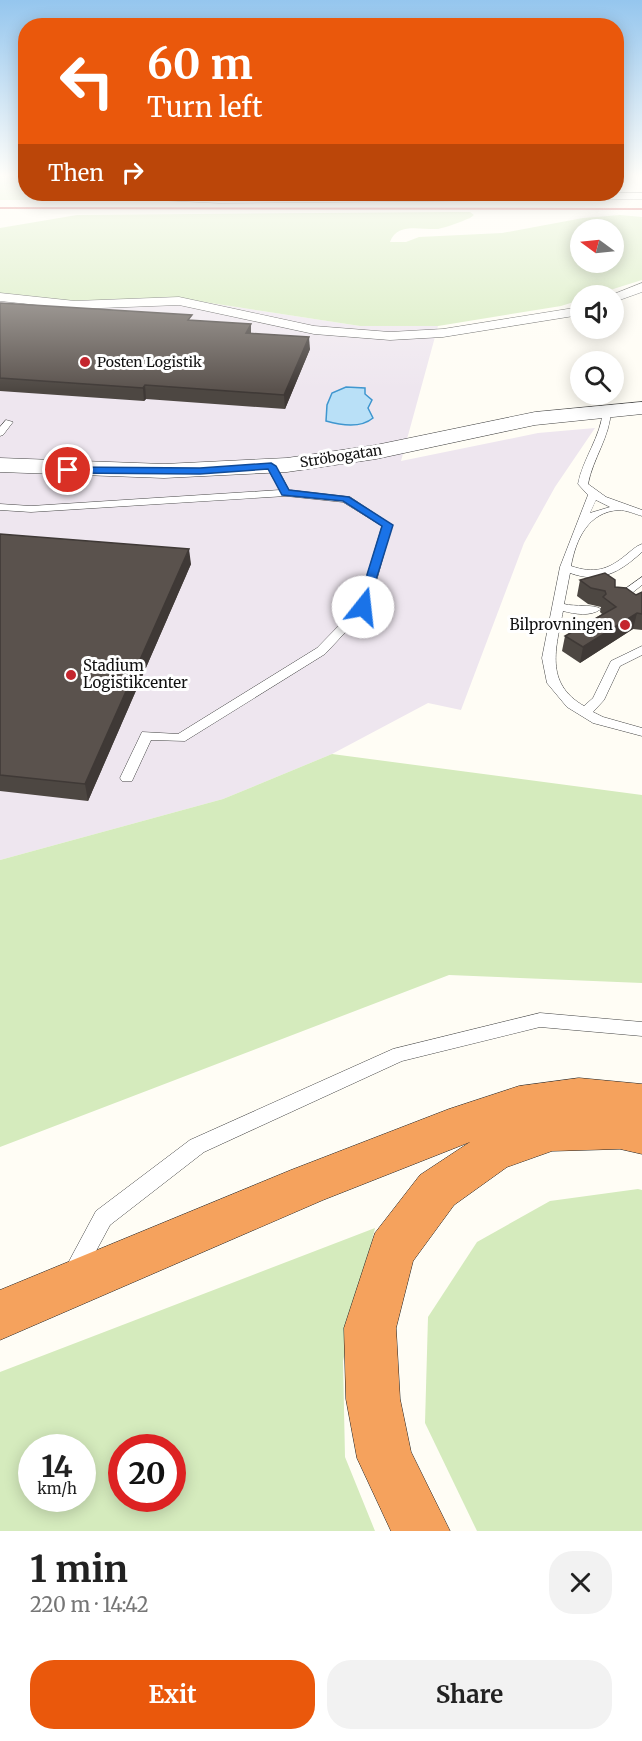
<!DOCTYPE html>
<html lang="en">
<head>
<meta charset="utf-8">
<style>
  :root { --surface:#fff; --page:#f2f2f2; --text:#222; --muted:#767676; --accent:#ea580c }
  body { margin:0; font-family:Merriweather,serif; background:var(--page); color:var(--text); height:100vh; display:flex; flex-direction:column; font-size:22px; white-space:nowrap }
  * { box-sizing:border-box; margin:0 }
  p { font-size:20px; color:var(--muted) }
  .icon { flex:none; width:33px; height:33px; fill:none; stroke:currentColor; stroke-width:2; stroke-linecap:round; stroke-linejoin:round }
  .map { position:relative; height:1531px; overflow:hidden }
  .sheet { display:flex; flex-direction:column; background:var(--surface); flex:1 }
  .sheet>* { flex:none }
  .hud { position:absolute; left:18px; top:18px; width:606px; height:183px; border-radius:24px; box-shadow:0 3px 15px #0003; background:#ea580c; color:#fff; overflow:hidden }
  .needle { width:39px; rotate:285deg }
  .buttons { position:absolute; left:570px; top:219px; display:grid; gap:12px }
  .buttons a { display:grid; place-items:center; width:54px; height:54px; border-radius:50%; background:var(--surface); box-shadow:0 3px 15px #0003; font-size:30px }
  .speed { position:absolute; left:18px; top:1434px; display:flex; gap:12px; font-size:30px; font-weight:700; text-align:center }
  .speed>* { display:grid; place-content:center; width:78px; height:78px; border-radius:50%; background:var(--surface); box-shadow:0 3px 15px #0003; line-height:1 }
  .speed small { font-size:15px; font-weight:400 }
  .speed .limit { border:9px solid #d22; background:#fff; color:#111 }
  .pin { position:absolute; display:grid; place-items:center; width:51px; height:51px; color:#fff; margin:-26px; border:3px solid #fff; border-radius:50%; box-shadow:0 2px 6px #0007 }
  .me { position:absolute; width:66px; margin:-33px; rotate:16deg; stroke-linejoin:round; filter:drop-shadow(0 0 4px #0008) }
  .turn { display:flex; align-items:center; gap:21px; height:126px; padding:0 30px; font-size:27px }
  .turn .icon { width:78px; height:78px; stroke-width:2.5 }
  .turn b { display:block; font-size:42px; line-height:51px }
  .then { display:flex; align-items:center; height:57px; padding:0 30px; background:#0003; gap:12px; font-size:22px }
  .round { display:grid; place-items:center; flex:none; width:63px; height:63px; border-radius:24px; background:var(--page) }
  .head { display:flex; align-items:center; justify-content:space-between; height:102px; padding:0 30px }
  h1 { font-size:36px; font-weight:700; line-height:45px }
  .button { display:flex; gap:12px; margin-top:auto; padding:12px 30px }
  .button a { flex:1; height:69px; border-radius:24px; background:var(--accent); color:#fff; font-size:24px; font-weight:700; line-height:69px; text-align:center }
  .button a+a { background:var(--page); color:var(--text) }
  .map>svg:first-child { display:block }
  .industrial { fill:#eee6ef }
  .farmland { fill:#f6f3d4 }
  .green { fill:#d5ebbd; fill-rule:evenodd }
  .water { fill:#b9e0f7; stroke:#3f96cf; stroke-width:1.5 }
  .lines { fill:none; stroke-linecap:round; stroke-linejoin:round }
  .service-casing { stroke:#444; stroke-width:1 }
  .minor-casing { stroke:#444; stroke-width:1 }
  .tertiary-casing { stroke:#444; stroke-width:1 }
  .motorway-casing { stroke:#222; stroke-width:1 }
  .service { fill:#fff; fill-rule:evenodd }
  .minor { fill:#fff; fill-rule:evenodd }
  .tertiary { fill:#fff; fill-rule:evenodd }
  .motorway { fill:#f5a25d; fill-rule:evenodd }
  .rail { stroke:#c4262e; stroke-width:2 }
  .wall { fill:#4d4742 }
  .shaded-wall { fill:#3f3936 }
  .building { fill:#5a524d; stroke:#3f3936; stroke-width:1.5 }
  .route { fill:#1a73e8; stroke:#114b97; stroke-width:1.5 }
  .poi-dot { fill:#c4262e; stroke:#fff; stroke-width:2 }
  .labels { text-anchor:middle; stroke-width:6; stroke-linejoin:round; paint-order:stroke }
  .far-poi-label { font-size:14px; fill:#111; stroke:#fff; text-anchor:start }
  .far-street-label { font-size:14px; fill:#111; stroke:#fff }
  .poi-label { font-size:15px; fill:#111; stroke:#fff; text-anchor:end }
</style>
</head>
<body>
<div class="map">
<svg width="642" height="1531" viewBox="0 0 642 1531">
  <rect width="100%" height="100%" fill="#fffdf5"/>
  <path class="industrial" d="M0,297L178,298L360,326H438L401,461L538,433L595,428L555,487L524,543L461,710L428,703L332,754L223,799L0,860Z"/>
  <path class="farmland" d="M206,194H524L526,196L211,197Z"/>
  <g class="green">
    <path d="M0,176H25L26,194H141L123,200H0Z"/>
    <path d="M453,212H470L474,215L470,218C460,222 448,227 438,229C421,230 397,222 390,242H406L419,237L502,233L583,218L620,215L642,217V280L594,295L580,296V300L561,306L438,326H360L178,298L73,301L0,297V228L77,215ZM580,230H614V262H580Z"/>
    <path d="M332,754L642,795V983L449,975L0,1147V860L223,799Z"/>
    <path d="M638,1189L642,1190V1531H477L425,1423L428,1317L477,1242L550,1201Z"/>
    <path d="M375,1228L343,1361L345,1457L375,1531H0V1372ZM32,1448H82V1498H32ZM122,1448H172V1498H122Z"/>
  </g>
  <path class="water" d="M346,387L365,388V394L372,400L368,408L373,418C360,429 340,425 326,421L327,405L332,393Z"/>
  <g class="lines">
    <g class="service-casing">
      <g id="service">
        <path d="M607,407L611,410C610,437 593,458 588,484L606,497L642,510V516C635,514 626,510 619,510C588,512 576,539 571,566C594,574 608,570 626,555C631,551 636,546 642,544V552C620,572 600,584 570,573L564,604C575,607 594,604 601,609C590,617 575,614 563,611C556,648 544,683 584,706L593,698L611,661L642,646V655L620,666L604,700L593,712L603,717L642,728V736L593,723L567,707L547,683L542,658L560,567L588,495L578,484C583,458 601,437 603,410ZM596,500L610,507L590,513Z"/>
        <path d="M6,420L13,422L3,435L0,436V427Z"/>
        <path d="M271,463L276,466L289,490L350,497L392,525L369,607L325,654L185,741L151,740L132,781H122L120,778L142,732L178,734L317,648L358,606L382,526L343,502L286,496L31,512L0,510V504L31,506L280,490L266,466Z"/>
        <path d="M642,577V585L622,601H614V597Z"/>
        <path d="M540,1013L642,1022V1036L540,1027L402,1061L204,1152L110,1225L81,1279L74,1282L67,1279L64,1272L67,1265L96,1211L190,1140L393,1049Z"/>
      </g>
    </g>
    <g class="minor-casing">
      <g id="minor">
        <path d="M642,193V199L219,203L158,200L142,194L219,196Z"/>
        <path d="M642,283V292L614,302V296H609Z"/>
        <path d="M0,293L75,301L179,297L314,326L390,332L443,329L580,307V315L443,337L390,340L314,334L179,305L75,309L0,301Z"/>
      </g>
    </g>
    <g class="tertiary-casing">
      <path id="tertiary" d="M642,402V414L535,425L376,459L287,472L164,478L0,472V458L164,464L287,458L376,445L535,412Z"/>
    </g>
    <g class="motorway-casing">
      <path id="motorway" d="M579,1078L642,1084V1154L620,1149L552,1151L507,1167L454,1205L413,1261L396,1328L400,1399L411,1452L450,1531H391L357,1458L346,1399L344,1328L375,1233L420,1175L470,1142L323,1200L0,1340V1290L291,1170L449,1109L519,1086Z"/>
    </g>
    <use href="#service" class="service"/>
    <use href="#minor" class="minor"/>
    <use href="#tertiary" class="tertiary"/>
    <use href="#motorway" class="motorway"/>
    <path class="rail" d="M0,208L642,209"/>
  </g>
  <g class="wall">
    <path d="M0,303L193,321L251,333L310,349L285,409L146,399L144,401L0,391Z"/>
    <path d="M0,534L191,564L88,801L0,791Z"/>
    <path d="M580,580L615,587L636,595L642,592V630L633,629L580,663L562,651L565,636L602,614L600,612L601,607L588,604L577,596Z"/>
  </g>
  <g class="shaded-wall">
    <path d="M251,324V337L246,333Z"/>
    <path d="M309,337L310,349L285,409L284,395Z"/>
    <path d="M145,385L146,399L144,401L143,388Z"/>
    <path d="M189,549L191,564L88,801L85,784Z"/>
    <path d="M637,613L633,629L580,663L583,647Z"/>
  </g>
  <g class="building">
    <path d="M0,303L192,315L188,320L251,324L246,333L309,337L284,395L145,385L143,388L0,378Z"/>
    <path d="M0,534L189,549L85,784L0,775Z"/>
    <path d="M605,573L615,580V587L626,588L636,595L642,592V614L637,613L583,647L565,636L616,607L603,597L606,594L605,591L591,588L580,580Z"/>
  </g>
  <linearGradient id="sky" x2="0" y2="1"><stop stop-color="#95c6ee"/><stop offset="0.45" stop-color="#fffefa"/><stop offset="1" stop-color="#fffefa" stop-opacity="0"/></linearGradient>
  <rect width="642" height="390" fill="url(#sky)"/>
  <path class="route" d="M271,463L276,466L289,490L349,497L393,525L367,609H359L357,607L382,526L343,501L282,495L268,469L200,474L68,473L63,470L68,467L200,468Z"/>
  <g class="poi-dot">
    <circle cx="85" cy="362" r="6"/>
    <circle cx="625" cy="625" r="6"/>
    <circle cx="71" cy="675" r="6"/>
  </g>
  <g class="labels">
    <g class="far-poi-label">
      <text x="97" y="367">Posten Logistik</text>
    </g>
    <g class="far-street-label">
      <text transform="translate(341 456) rotate(-9)" y="5">Ströbogatan</text>
    </g>
    <g class="poi-label">
      <text x="613" y="630">Bilprovningen</text>
      <text x="83" y="671" text-anchor="start">Stadium<tspan x="83" dy="17">Logistikcenter</tspan></text>
    </g>
  </g>
</svg>
<div class="buttons">
<a><svg class="needle" viewBox="-14 -14 28 28"><path d="M0-13l5 13h-10z" fill="#e53935"/><path d="M0 13l5-13h-10z" fill="#767676"/></svg></a>
<a><svg class="icon" aria-label="sound" viewBox="0 0 24 24"><path d="M4 9h4l5-4v14l-5-4H4zM17 9q2 3 0 6"/></svg></a>
<a><svg class="icon" aria-label="search" viewBox="0 0 24 24"><circle cx="10" cy="10" r="6"/><path d="M15 15l6 6"/></svg></a>
</div>
<div class="speed"><div>14<small>km/h</small></div><div class="limit">20</div></div>
<div class="pin" style="left:68px;top:470px;background:#d93025"><svg class="icon" aria-label="arrive" viewBox="0 0 24 24"><path d="M6 21V4h12l-3 4 3 4H6"/></svg></div>
<svg class="me" style="left:363px;top:607px" viewBox="-20 -20 40 40"><circle r="19" fill="#fff"/><path d="M0-13L10 11 0 6-10 11z" fill="#1a73e8"/></svg>
<div class="hud">
<div class="turn"><svg class="icon" aria-label="left" viewBox="0 0 24 24"><path d="M17 20v-9H6M10 6l-5 5 5 5"/></svg><div><b>60 m</b>Turn left</div></div>
<div class="then">Then<svg class="icon" aria-label="right" viewBox="0 0 24 24"><path d="M7 20v-9h11M14 6l5 5-5 5"/></svg></div>
</div>
</div>
<section class="sheet">
<div class="head"><div><h1>1 min</h1><p>220 m · 14:42</p></div><a class="round"><svg class="icon" aria-label="close" viewBox="0 0 24 24"><path d="M6 6l12 12M18 6L6 18"/></svg></a></div>
<div class="button"><a>Exit</a><a>Share</a></div>
</section>
</body>
</html>
